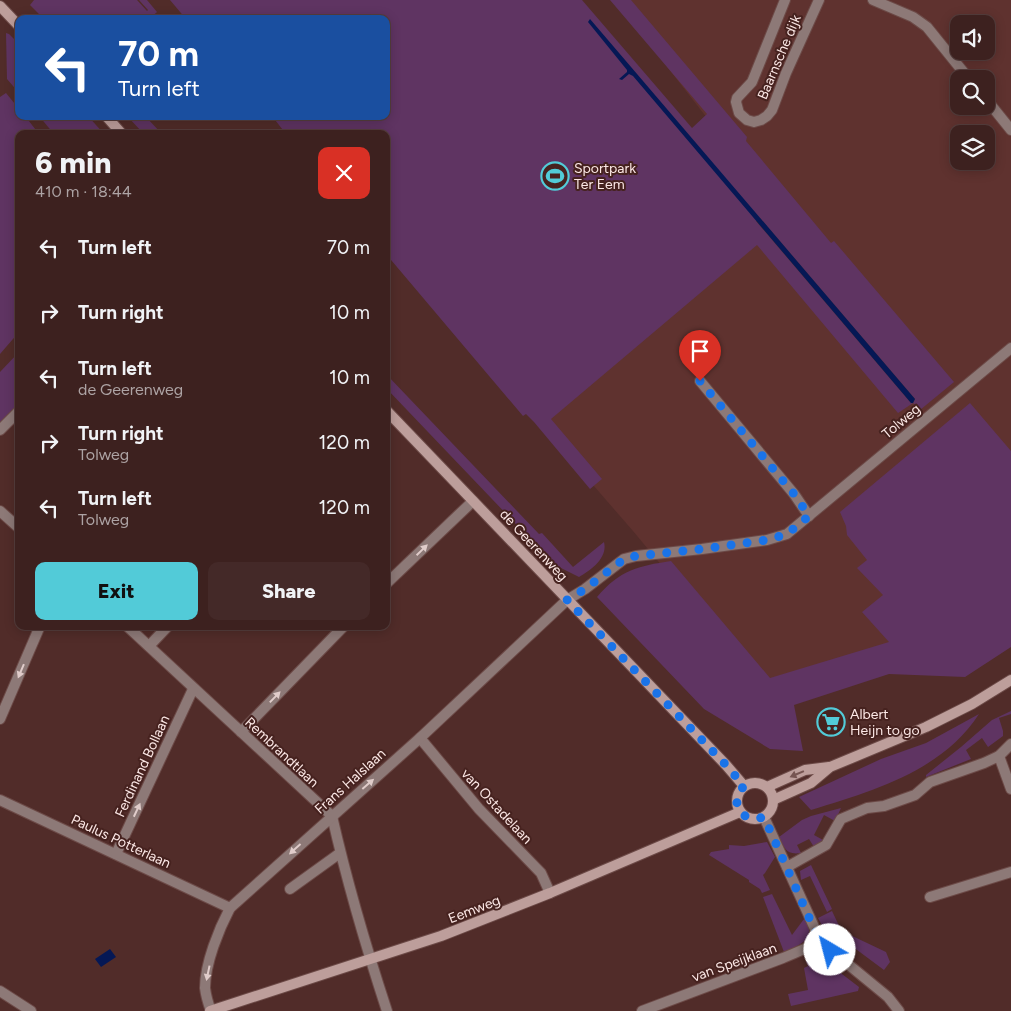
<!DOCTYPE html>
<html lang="en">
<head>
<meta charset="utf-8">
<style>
  :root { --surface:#3d211f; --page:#442928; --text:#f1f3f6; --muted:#ada3a4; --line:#563e3d; --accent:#52cbd8 }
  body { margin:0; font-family:Figtree,sans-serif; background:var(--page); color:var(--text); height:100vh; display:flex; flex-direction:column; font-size:19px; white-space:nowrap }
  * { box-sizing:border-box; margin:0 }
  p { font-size:16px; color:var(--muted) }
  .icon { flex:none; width:28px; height:28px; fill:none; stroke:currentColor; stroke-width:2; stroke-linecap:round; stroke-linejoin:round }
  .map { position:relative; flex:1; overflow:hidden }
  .drawer { position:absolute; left:15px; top:130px; width:375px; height:500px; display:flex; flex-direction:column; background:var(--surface); border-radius:10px; box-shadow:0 2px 12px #0003,0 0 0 1px var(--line) }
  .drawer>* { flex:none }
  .hud { position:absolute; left:15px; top:15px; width:375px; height:105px; border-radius:10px; box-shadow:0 2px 12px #0003,0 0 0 1px var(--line); background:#1a4fa0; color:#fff; overflow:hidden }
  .buttons { position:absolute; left:950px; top:15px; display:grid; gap:10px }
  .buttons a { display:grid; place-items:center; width:45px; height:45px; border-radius:10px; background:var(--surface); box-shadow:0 2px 12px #0003,0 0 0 1px var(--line); font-size:25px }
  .pin { position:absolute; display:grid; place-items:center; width:42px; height:42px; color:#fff; margin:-51px -21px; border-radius:50% 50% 50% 0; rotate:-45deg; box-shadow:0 0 5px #0007 }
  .pin .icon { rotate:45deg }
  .me { position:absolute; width:55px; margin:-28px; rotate:323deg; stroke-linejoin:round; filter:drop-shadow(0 0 4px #0008) }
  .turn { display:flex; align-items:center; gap:18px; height:105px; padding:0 20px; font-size:22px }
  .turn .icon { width:65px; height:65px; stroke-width:2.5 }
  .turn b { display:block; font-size:35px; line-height:42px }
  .round { display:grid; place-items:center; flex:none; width:52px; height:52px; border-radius:10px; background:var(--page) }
  .overview { display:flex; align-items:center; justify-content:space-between; height:85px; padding:0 20px }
  h1 { font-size:30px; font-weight:800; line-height:38px }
  .cta { display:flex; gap:10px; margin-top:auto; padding:10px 20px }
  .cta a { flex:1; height:58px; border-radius:10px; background:var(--accent); color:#111; font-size:20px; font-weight:800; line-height:58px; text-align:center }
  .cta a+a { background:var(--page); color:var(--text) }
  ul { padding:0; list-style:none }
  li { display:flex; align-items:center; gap:15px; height:65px; padding:0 20px }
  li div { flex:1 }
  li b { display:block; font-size:19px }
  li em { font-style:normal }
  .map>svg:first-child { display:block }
  .built { fill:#5f322f; fill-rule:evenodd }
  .green { fill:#5f3462; fill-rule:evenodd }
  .water { fill:#051855 }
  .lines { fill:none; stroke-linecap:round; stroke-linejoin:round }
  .minor-casing { stroke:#6c4a47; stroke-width:12 }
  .secondary-casing { stroke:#6c4a47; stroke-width:12 }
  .minor { stroke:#8d7977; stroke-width:10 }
  .secondary { stroke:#bd9e9b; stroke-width:10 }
  .oneway { fill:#e0ccca }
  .oneway2 { fill:#765451 }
  .route { stroke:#1a73e8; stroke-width:9; stroke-dasharray:0 16.2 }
  .labels { text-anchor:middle; stroke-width:4; stroke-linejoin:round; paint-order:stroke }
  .street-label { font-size:14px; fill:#fce8e6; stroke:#46221f }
  .poi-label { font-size:14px; fill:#fce8e6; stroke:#46221f; text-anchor:start }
</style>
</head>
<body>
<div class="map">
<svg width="1011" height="1011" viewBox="0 0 1011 1011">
  <rect width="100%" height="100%" fill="#512c29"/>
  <path class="built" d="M615,0H1011V629L771,681L692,602L633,531L534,417L782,214ZM959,24H986V51H959ZM959,79H986V106H959ZM959,134H986V161H959Z"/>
  <g class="green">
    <path d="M34,0H137L147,11L148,10L139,0H147L157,12L149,19H36L39,14L30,5Z"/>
    <path d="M170,0H582L692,128L707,114L610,0H631L747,137L746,141L831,243L834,241L954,382L920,410L913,403L898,413L757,245L551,419L602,479L590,489L534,422L526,414L523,416L386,254V134H286L272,116H386V19H186ZM760,218L915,399L913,403H911L756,221Z"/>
    <path d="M6,33L9,34L19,44V93L7,79Z"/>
    <path d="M6,93L19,109V116H25L39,134H19V332L0,354V97Z"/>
    <path d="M39,116H88L104,134H54Z"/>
    <path d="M127,116H145L162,134H144Z"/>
    <path d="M19,352V406L0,425V372Z"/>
    <path d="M386,374L539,534L542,533L573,567L604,542C608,558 591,570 579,577L555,565L386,388Z"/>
    <path d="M970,403L1011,451V647L965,677L889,674L794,705L803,751L770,749L704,709L597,597C620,570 638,566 671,561L770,678L889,642L862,612L883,595L857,568L867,560L847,535L846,526L840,512Z"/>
    <path d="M1011,711V714L999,718L1003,731V736L988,747L982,738L966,750L971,759L926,777V775L961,747L992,720Z"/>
    <path d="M979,714C942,771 873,791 811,810L799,797L881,759L926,743Z"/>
    <path d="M841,808L835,821L824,815L814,835L823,840L820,844L814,847L809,839L797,845L801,853C786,855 785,849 779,837L802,820L811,816Z"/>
    <path d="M767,842L775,857L765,873L763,875L770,890L762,893L760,889L749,882V880L709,855L711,852L729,849V845L744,846Z"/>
    <path d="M811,865L832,909L827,912L810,876L801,880L800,871Z"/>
    <path d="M772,894L792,935L804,919H807C815,941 799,945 784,952L763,897Z"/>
    <path d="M832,911L842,932L833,943L826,933L818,918Z"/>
    <path d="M846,933L886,952L890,962L884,970L845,941L841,946L838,944Z"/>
    <path d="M816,957L821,958L859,987L858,991L791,1006L788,994L808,990L804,968L808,966L806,961Z"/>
  </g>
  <g class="water">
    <path d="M590,19L915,399L913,403H911L633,76L629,74L622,80L619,79L627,72V70L588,22Z"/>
    <path d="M110,949L116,957L101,967L95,959Z"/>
  </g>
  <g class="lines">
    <g class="minor-casing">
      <g id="minor">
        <path d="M785,0L752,82L737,98L736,102L739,113L747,120L754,122L761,120L767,116L772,110L786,73L819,0"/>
        <path d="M873,0L913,17L927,27L969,79"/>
        <path d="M986,99L1011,130"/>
        <path d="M700,381L794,494L809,516"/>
        <path d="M0,430L19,411"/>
        <path d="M0,511L19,528"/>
        <path d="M386,584L473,501"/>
        <path d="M127,626L332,816C347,882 366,947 387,1011"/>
        <path d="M149,646L168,626"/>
        <path d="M0,719L40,626"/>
        <path d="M241,732L344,626"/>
        <path d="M420,738L479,809L541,873L550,893"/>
        <path d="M999,756L1011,789"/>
        <path d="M0,800L230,908"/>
        <path d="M764,817L821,942L888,997L899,1011"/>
        <path d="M116,854L193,689"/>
        <path d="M787,867L826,845L841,819L867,808L884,806L915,795L930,782L984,763L999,756L1011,744"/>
        <path d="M290,889L340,853"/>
        <path d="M930,897L1011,872"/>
        <path d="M0,991L31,1011"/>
        <path d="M211,1011C208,1003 206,996 205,988C205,963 219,929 230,908L420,738L567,600L585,589L624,559L636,556L702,549L767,540L787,534L1011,348"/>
        <path d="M642,1011L783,958L821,942"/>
      </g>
    </g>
    <g class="secondary-casing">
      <g id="secondary">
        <path d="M0,6L19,26"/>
        <path d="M106,116L122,134"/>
        <path d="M386,410L726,765L744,786"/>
        <circle cx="755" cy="801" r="18"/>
        <path d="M767,787L805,770L829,767"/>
        <path d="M773,800L811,783L830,767L926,727L972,704L1011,680"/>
        <path d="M210,1011L441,936L550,893L740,812"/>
      </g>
    </g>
    <use href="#minor" class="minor"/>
    <use href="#secondary" class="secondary"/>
  </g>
  <defs><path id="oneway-solid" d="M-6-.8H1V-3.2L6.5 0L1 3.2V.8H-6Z" transform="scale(1.25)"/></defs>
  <g class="oneway">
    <use href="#oneway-solid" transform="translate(422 550) rotate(-44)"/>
    <use href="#oneway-solid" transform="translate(21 671) rotate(113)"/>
    <use href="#oneway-solid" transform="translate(275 697) rotate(-46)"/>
    <use href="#oneway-solid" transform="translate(368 784) rotate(-41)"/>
    <use href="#oneway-solid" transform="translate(137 810) rotate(-65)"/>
    <use href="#oneway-solid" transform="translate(295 849) rotate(138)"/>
    <use href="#oneway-solid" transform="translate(208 973) rotate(102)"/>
  </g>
  <use class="oneway2" href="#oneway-solid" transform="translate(797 774) rotate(157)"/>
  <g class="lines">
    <path class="route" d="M700,381L794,494L809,516L787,534L767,540L702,549L636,556L624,559L585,589L567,600L726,765L744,786C728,803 741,824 764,817L820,942L830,950"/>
  </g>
  <defs>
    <g id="stadium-ring" transform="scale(1.4375)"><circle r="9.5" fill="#46221f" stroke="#52cbd8" stroke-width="1.5"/><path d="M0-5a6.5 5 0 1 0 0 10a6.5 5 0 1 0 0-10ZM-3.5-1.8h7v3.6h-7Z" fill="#52cbd8"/></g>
    <g id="supermarket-ring" transform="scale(1.4375)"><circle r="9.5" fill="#46221f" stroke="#52cbd8" stroke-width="1.5"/><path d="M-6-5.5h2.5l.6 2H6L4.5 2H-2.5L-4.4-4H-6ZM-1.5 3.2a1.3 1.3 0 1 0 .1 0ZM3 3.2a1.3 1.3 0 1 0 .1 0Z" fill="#52cbd8"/></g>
  </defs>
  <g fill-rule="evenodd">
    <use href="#stadium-ring" x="555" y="176"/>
    <use href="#supermarket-ring" x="831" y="722"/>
  </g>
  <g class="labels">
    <g class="street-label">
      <text transform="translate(779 57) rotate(-67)" y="5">Baarnsche dijk</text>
      <text transform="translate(901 421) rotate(-40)" y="5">Tolweg</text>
      <text transform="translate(534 545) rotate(47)" y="5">de Geerenweg</text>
      <text transform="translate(282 752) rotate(43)" y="5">Rembrandtlaan</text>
      <text transform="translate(142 766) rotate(-65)" y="5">Ferdinand Bollaan</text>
      <text transform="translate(350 781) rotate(-42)" y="5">Frans Halslaan</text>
      <text transform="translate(497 806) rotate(47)" y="5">van Ostadelaan</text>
      <text transform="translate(121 841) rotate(25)" y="5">Paulus Potterlaan</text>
      <text transform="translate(474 909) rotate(-21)" y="5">Eemweg</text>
      <text transform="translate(734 962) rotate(-20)" y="5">van Speijklaan</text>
    </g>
    <g class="poi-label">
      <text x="574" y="173">Sportpark<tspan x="574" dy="16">Ter Eem</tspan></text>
      <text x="850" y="719">Albert<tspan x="850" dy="16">Heijn to go</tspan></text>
    </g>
  </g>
</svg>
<div class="buttons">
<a><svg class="icon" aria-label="sound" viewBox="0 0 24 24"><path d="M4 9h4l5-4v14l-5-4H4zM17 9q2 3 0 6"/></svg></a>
<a><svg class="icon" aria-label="search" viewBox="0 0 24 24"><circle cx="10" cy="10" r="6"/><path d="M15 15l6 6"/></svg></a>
<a><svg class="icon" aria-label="layers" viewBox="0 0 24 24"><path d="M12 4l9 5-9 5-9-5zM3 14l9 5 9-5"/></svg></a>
</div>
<div class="pin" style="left:700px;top:381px;background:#d93025"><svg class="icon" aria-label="arrive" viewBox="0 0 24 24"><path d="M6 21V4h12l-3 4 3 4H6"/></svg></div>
<svg class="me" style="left:830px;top:950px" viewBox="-20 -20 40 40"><circle r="19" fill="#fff"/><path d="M0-13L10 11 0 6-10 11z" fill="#1a73e8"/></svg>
<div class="hud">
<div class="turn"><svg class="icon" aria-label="left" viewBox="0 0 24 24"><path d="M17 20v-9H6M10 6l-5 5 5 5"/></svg><div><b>70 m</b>Turn left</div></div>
</div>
<section class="drawer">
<div class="overview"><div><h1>6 min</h1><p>410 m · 18:44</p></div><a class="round" style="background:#d93025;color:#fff"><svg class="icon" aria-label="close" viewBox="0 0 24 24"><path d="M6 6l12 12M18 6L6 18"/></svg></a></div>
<ul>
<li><svg class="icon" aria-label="left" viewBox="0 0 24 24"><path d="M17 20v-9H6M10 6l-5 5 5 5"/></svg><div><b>Turn left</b></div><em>70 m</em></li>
<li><svg class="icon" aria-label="right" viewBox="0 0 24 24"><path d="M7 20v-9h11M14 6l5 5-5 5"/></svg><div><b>Turn right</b></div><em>10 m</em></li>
<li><svg class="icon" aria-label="left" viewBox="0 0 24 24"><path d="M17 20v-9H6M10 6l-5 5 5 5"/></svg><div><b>Turn left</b><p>de Geerenweg</p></div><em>10 m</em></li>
<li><svg class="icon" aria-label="right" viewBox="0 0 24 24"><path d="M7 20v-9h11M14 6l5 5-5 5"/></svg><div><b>Turn right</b><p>Tolweg</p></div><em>120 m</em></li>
<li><svg class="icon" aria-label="left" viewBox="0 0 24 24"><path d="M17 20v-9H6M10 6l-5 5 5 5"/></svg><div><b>Turn left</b><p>Tolweg</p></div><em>120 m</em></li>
</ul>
<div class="cta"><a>Exit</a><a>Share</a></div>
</section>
</div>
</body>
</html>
